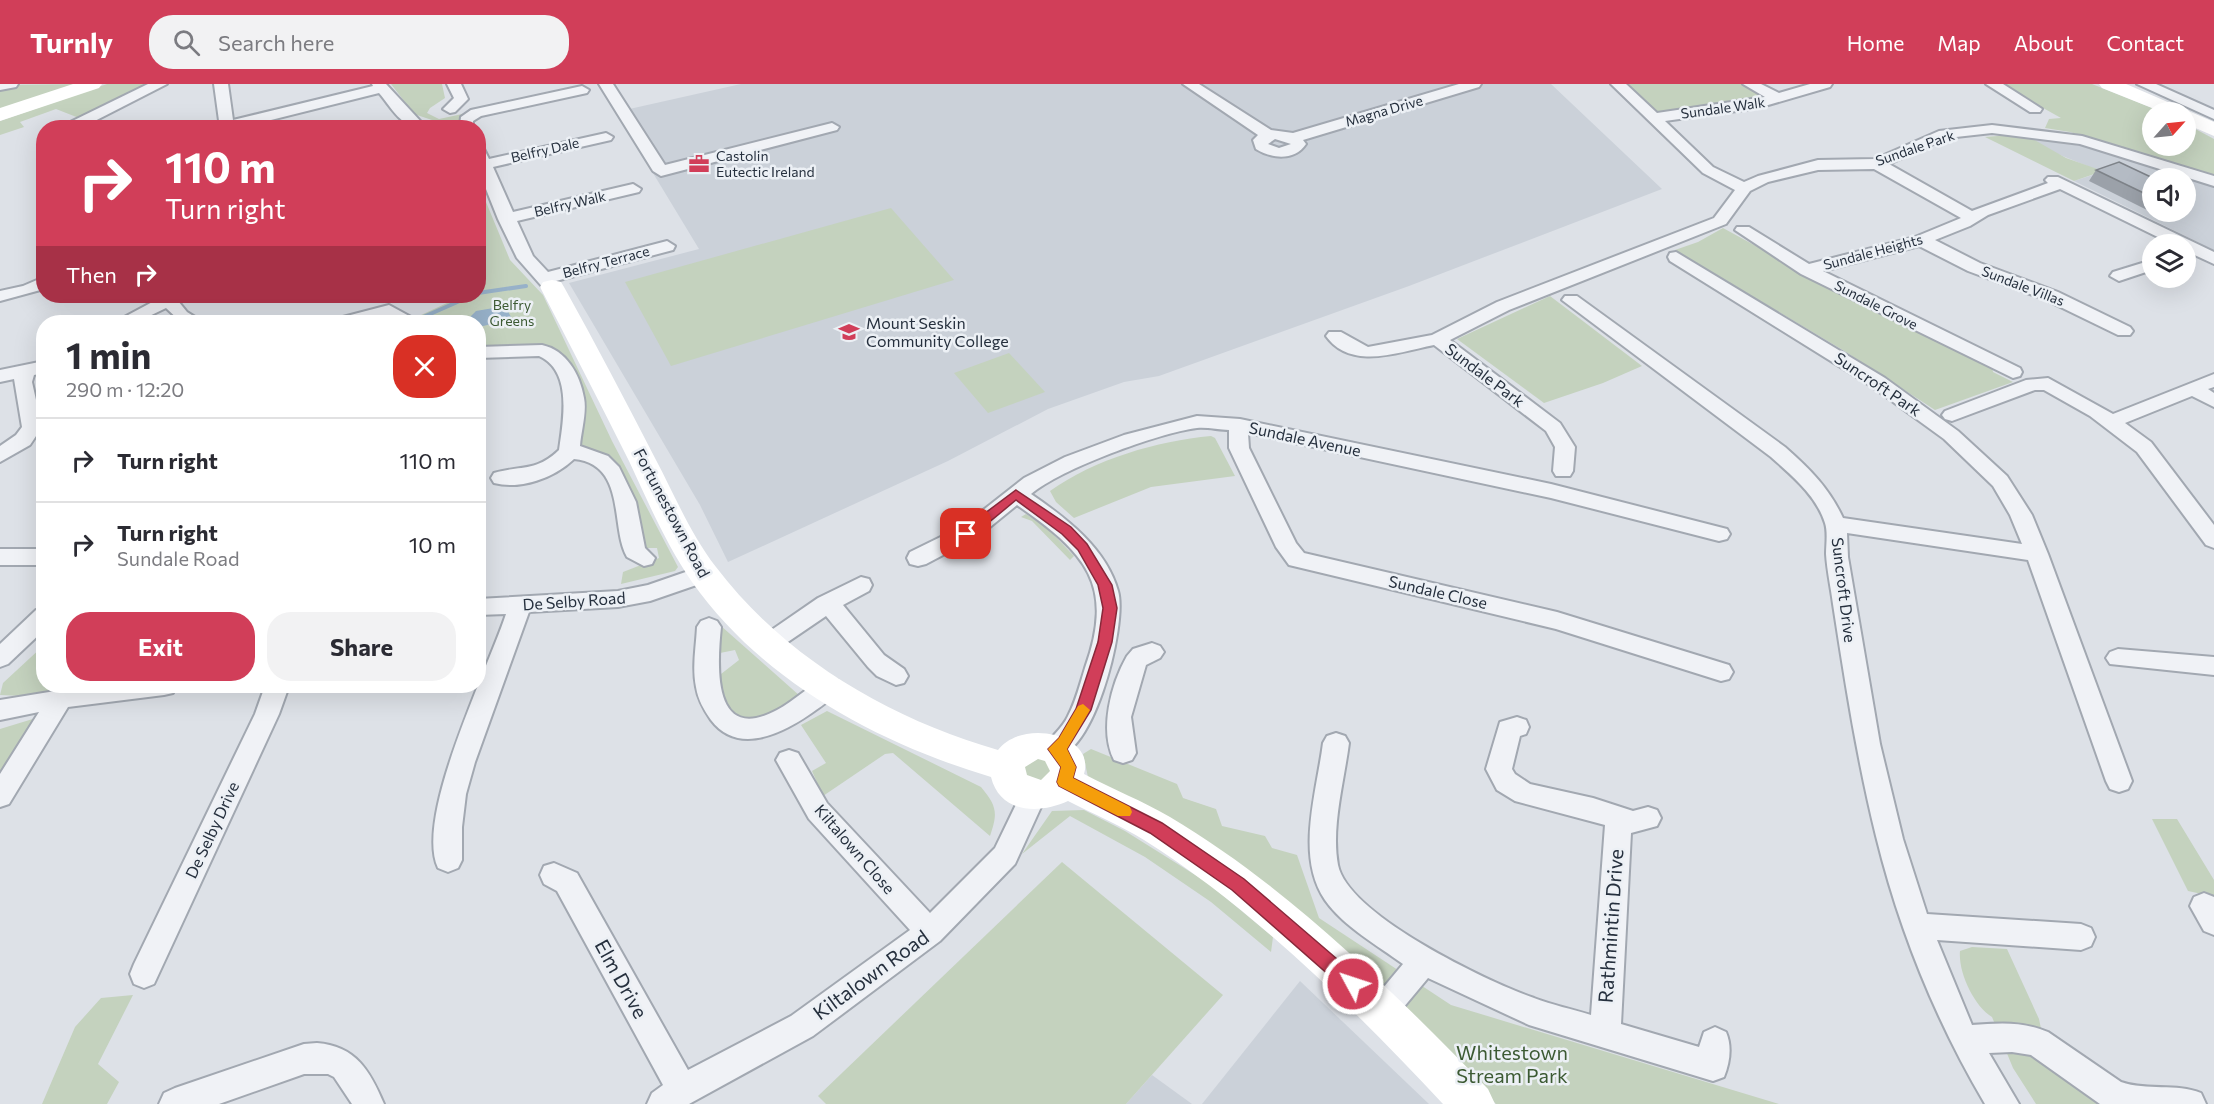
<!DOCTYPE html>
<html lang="en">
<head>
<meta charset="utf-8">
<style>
  :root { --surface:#fff; --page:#f2f2f3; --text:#2b2b33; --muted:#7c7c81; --line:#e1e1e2; --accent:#d13e59 }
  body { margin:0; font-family:Commissioner,sans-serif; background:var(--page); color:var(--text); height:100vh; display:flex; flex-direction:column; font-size:22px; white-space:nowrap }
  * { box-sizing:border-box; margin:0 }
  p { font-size:20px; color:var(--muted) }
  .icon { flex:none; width:33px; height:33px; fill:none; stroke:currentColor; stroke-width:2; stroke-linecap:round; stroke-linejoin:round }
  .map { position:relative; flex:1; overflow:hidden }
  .panel { position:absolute; left:36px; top:231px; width:450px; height:378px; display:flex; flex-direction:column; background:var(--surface); border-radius:24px; box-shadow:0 6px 24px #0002 }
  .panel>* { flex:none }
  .hud { position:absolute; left:36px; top:36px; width:450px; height:183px; border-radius:24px; box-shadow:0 6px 24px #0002; background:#d13e59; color:#fff; overflow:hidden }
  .needle { width:39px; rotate:63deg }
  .controls { position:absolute; left:2142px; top:18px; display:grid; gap:12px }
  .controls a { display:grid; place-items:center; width:54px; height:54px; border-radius:50%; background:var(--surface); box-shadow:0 6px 24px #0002; font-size:30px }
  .pin { position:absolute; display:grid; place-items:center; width:51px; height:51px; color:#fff; margin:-26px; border-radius:12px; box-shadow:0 3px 9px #0006 }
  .me { position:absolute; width:66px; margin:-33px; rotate:310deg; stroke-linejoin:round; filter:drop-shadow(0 0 4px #0008) }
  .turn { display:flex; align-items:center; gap:21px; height:126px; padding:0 30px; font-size:27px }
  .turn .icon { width:78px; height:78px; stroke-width:2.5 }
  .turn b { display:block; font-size:42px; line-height:51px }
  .then { display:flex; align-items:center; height:57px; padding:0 30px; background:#0003; gap:12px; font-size:22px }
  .round { display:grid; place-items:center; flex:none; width:63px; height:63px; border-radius:24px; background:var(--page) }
  .headline { display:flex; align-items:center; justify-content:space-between; height:102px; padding:0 30px }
  h1 { font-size:36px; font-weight:700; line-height:45px }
  .action { display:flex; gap:12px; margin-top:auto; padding:12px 30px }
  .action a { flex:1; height:69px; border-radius:24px; background:var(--accent); color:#fff; font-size:24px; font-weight:700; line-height:69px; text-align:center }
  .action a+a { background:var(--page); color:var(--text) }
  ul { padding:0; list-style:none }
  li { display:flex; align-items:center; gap:18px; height:84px; padding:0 30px; border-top:2px solid var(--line) }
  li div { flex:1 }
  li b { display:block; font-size:22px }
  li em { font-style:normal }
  header { display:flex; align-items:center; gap:36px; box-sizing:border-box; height:84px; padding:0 30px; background:var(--accent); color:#fff }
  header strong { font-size:28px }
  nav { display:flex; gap:33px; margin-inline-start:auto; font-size:21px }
  .search { width:420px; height:54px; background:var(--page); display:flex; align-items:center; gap:15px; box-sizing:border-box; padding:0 21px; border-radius:24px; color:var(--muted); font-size:22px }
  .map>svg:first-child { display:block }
  .built { fill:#cbd1d9; fill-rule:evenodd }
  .green { fill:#c4d2be }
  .water { fill:#97b1c9 }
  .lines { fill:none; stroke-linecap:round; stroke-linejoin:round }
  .stream { stroke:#97b1c9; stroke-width:4 }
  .street-casing { stroke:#a2a8b1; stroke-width:4 }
  .street { fill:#f0f2f6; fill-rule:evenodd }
  .secondary { fill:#fff; fill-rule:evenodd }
  .wall { fill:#9ba1a9 }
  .building { fill:#b4bbc4; stroke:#7e8389; stroke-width:1.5 }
  .route { fill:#d13e59; stroke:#88283a; stroke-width:1.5 }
  .slow { fill:#f59e0b }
  .labels { text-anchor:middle; stroke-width:5; stroke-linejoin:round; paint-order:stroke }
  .far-street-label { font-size:14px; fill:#26303e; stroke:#ecf0f5 }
  .far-poi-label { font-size:14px; fill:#26303e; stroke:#ecf0f5; text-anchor:start }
  .far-park-label { font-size:14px; fill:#3c5a33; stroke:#ecf0f5 }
  .poi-label { font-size:16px; fill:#26303e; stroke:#ecf0f5; text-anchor:start }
  .street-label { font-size:16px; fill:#26303e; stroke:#ecf0f5 }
  .near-street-label { font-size:20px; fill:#26303e; stroke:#ecf0f5 }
  .near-park-label { font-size:20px; fill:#3c5a33; stroke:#ecf0f5 }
</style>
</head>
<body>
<header>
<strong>Turnly</strong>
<div class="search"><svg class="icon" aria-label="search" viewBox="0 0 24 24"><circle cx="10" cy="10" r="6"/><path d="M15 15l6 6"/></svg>Search here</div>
<nav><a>Home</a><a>Map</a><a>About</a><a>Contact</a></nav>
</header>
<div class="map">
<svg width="2214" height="1020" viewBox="0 0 2214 1020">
  <rect width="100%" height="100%" fill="#dde1e7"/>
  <g class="built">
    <path d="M741,0H1551L1662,105L1409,202L1159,292L1124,298L1048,325L948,377L728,478L700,421L569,199L699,165L616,28Z"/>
    <path d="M2031,54L2087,63L2214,101V166L2074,97L2102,88L2048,66ZM2152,94H2186V128H2152Z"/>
    <path d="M1300,897L1429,1020H1202Z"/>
    <path d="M1152,991L1192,1020H1126Z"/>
  </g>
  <g class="green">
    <path d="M78,0L0,27V1Z"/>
    <path d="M107,0H152L128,8L96,30L79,34L56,25L20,38L24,43L0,51V37Z"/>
    <path d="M391,0H442L445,14L430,24L427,29L439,35L467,29L457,43H431L435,37L414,30Z"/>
    <path d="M1628,0H1744L1765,14L1667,30L1656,27Z"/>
    <path d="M2000,0H2092L2162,28H2152V62H2186V40L2214,55V91L2070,48L2045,44L2049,35L2061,34Z"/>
    <path d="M2010,51L2031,54L2066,74L2103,87L2074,97L1985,53Z"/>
    <path d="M479,101L510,176L543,211L612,357L678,483L675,487L621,500L623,488L659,474L657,464H644L635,416L612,377L582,361C575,334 583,263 544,262C522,261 500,264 479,266L478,238H406L447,219L448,212H478Z"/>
    <path d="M891,124L954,196L671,282L625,198Z"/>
    <path d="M1723,144L1820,197L1992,283L1993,288L2013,298L1935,326L1846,268L1675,166L1698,158Z"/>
    <path d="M1550,212L1642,282L1603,299L1544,319L1457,255Z"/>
    <path d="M1009,269L1045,308L988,329L954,289Z"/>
    <path d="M1211,352L1215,354L1235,392L1151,403L1074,434L1056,418L1050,407C1095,375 1157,357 1211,352Z"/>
    <path d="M1026,430L1048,445L1074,472L1070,476L1032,437L1021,433Z"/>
    <path d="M712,534L800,612L766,635L737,634C726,621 718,607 721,590L739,576L735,566L720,569L714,564Z"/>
    <path d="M43,562L44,602H80L21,612L0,611L3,599Z"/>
    <path d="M827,627L981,703C997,722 998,729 990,752L893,669L885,670L823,712L812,687L826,679L801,641Z"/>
    <path d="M36,634L0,692V645Z"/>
    <path d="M1091,665L1177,700L1183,714L1216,725L1222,742L1265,752L1272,764L1297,771L1319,834L1451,921L1779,1020H1496L1418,942L1088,693L1083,670Z"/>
    <path d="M1038,668L1058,686L1033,702L1017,681Z"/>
    <path d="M1084,726L1125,747L1208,799L1273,853L1271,868L1211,818L1145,773L1070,732L1022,770L1052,727Z"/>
    <path d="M2152,735H2177L2214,796V826L2202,810L2188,807Z"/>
    <path d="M1062,778L1223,911L1126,1020H826L818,1012Z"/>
    <path d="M1972,863L2007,865L2039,935L2049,983L2115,1020H2036L2013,984L1992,933C1974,922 1958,888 1960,867Z"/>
    <path d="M133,911L98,980L119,998L107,1020H42L75,943L101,914Z"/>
  </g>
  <path class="water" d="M505,222L511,233L508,236L479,243L478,238H465L476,227Z"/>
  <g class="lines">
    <g class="stream">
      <path d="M478,209L526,202"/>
      <path d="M412,238L471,212"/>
    </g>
    <g class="street-casing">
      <g id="street">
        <path d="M0,0H18L16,3L0,6Z"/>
        <path d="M148,0H167L83,43L58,44Z"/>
        <path d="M214,0H228L233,36L373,2L372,0H386L424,41L423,44C401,44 392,24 379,9L239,44H220Z"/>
        <path d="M447,0H461L468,15L455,28L450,29L443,25L454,14Z"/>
        <path d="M599,0H613L665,81L832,39L839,43L837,46L661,92L653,87Z"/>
        <path d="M1183,0H1199L1271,46L1293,49L1459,0H1481L1479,3L1303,56L1306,60C1295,77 1272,75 1256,65L1253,56L1258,51ZM1275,55L1291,60L1279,64L1268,60Z"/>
        <path d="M1611,0H1626L1657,29L1765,13L1743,0H1761L1779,9L1810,0H1832L1830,3L1758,24L1665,37L1713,83L1744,98L1758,92L1818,76L1875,75L1939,47L1992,41L2082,52L2214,92V102L2080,60L1992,49L1947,54L1889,80L1972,127L2048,99L2045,96L2048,93H2058L2214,168V180L2186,167V160H2172L2060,105L1988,131L1970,142L1935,156L1980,179L2058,208L2130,243L2133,247L2130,251H2118L2046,216L1968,187L1919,162L1823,187L2020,284L2022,288L2020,292L2013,294L1801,190L1735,146L1737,143H1749L1809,180L1915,153L1961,134L1874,85L1818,86L1768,98L1750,107L1726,140L1509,226L1450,256L1560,339L1575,363L1573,387L1570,392H1556L1553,387L1555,363L1546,347L1434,261C1399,268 1351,287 1326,252L1329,248H1341L1368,263L1432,251L1497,218L1714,134L1735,106L1703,89Z"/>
        <path d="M1986,0H2003L2042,25L2040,28H2030Z"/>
        <path d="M2137,0H2156L2214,26V35Z"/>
        <path d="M582,2L589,6L587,9L481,32L473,37V44H461L460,41L461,33L471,26Z"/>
        <path d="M606,49L613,53L611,56L493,83L513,128L633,100L641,105L639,108L517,137L533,172L548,188L667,157L675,162L673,166L556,197L561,203L558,207H546L517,174L498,135L478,85V62L483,63L489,75Z"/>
        <path d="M1676,168L1885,294L1958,347L2007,392L2032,431L2048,470L2132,697L2128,705L2119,708L2110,705L2106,697L2028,476L1847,449L1848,473L1880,660L1903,755L1927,830L2081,840L2091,844L2095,853L2091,862L2081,866L1937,856L1972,941C1999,939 2022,937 2048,948L2121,998C2147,1007 2176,999 2201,1009L2206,1020H2100L2031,971L2012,968L1989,969L2019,1020H1985C1936,937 1899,846 1876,752C1857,675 1845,598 1833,520C1831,504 1827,487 1826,470C1826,461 1828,448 1825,439C1816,411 1792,392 1771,373L1562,216L1565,212H1577L1785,363C1810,385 1829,404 1843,434L2022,460L2010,431L1993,402L1944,355L1871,302L1670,177L1668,173L1670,169Z"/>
        <path d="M2152,176V186L2119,197L2110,192L2113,188Z"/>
        <path d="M44,193V205L0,217V207L23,202Z"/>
        <path d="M157,212H174L187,228L203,238H181L166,224L137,238H115L158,215Z"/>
        <path d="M389,221L411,233L413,238H395L386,232L363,238H336L339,234Z"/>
        <path d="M542,261C566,266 580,290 584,314C587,328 581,348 580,362L608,372L619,383L636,418L645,464L655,474L652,480L644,482L627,473C610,444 627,380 574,375C554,394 521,406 494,399L491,394L494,389C522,381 536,388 559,366C563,337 573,287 539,272L478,274V263Z"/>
        <path d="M44,277V289L34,291L32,298L42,343L30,361L0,378V362L16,351L22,343L14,295L0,298V286Z"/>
        <path d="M2214,290V303L2208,305L2214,309V323L2192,312L2125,339L2151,358L2214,441V464L2206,461L2137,368L2090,332L2044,306H2035L1952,337L1945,335L1942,331L1945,327L2026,296L2048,294L2113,330Z"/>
        <path d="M1197,332L1240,335L1551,400L1727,445L1730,450L1727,455L1719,457L1551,414L1248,349L1249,364L1296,459L1304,469L1557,528L1729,581L1733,588L1729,595L1721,597L1556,545L1289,481L1276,463L1229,364V346C1219,346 1207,343 1197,344C1158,349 1061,385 1031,410C1066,434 1106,464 1118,507C1128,540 1091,687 1047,672L1043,665C1050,653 1062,645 1068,632C1076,617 1080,600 1085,584C1115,500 1086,469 1017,421L979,452L926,480L918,482L910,480L907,474L910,468L963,442L1024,394L1065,373L1124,351Z"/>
        <rect x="0" y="465" width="44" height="16"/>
        <path d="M703,482L711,484L714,490L711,496L650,517L618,523L529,528L475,678L466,710L462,743V776L458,784L448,788L438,784C414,733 488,585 506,530L478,531V515L618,507L648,501Z"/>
        <path d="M861,493L869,495L872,501L869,507L843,521L884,571L904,585L908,592L904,599L896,601L877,592L868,583L826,532L776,566L768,569L760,566L756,560L760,554L818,514Z"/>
        <path d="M44,524V546L8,580L0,583V560L36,526Z"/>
        <path d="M709,534L717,537L721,543C717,582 712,661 777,626C795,617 809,600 828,594L837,596L840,603L837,610C806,635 745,681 711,636C704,626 698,616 696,603C692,583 696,563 697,543L701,537Z"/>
        <path d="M1152,559L1160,562L1164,568L1160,574L1146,581L1131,633L1136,669L1132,676L1123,679L1114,676C1099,646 1111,600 1127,572L1133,565Z"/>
        <path d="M2118,565L2214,573V591L2110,580L2106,574L2110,568Z"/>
        <path d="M86,602H176L173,609L164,611L68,623L9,720L0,723V690L39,628L0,636V616Z"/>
        <path d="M265,602H289L279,630L154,900L144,904L134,900L130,890L134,880L255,630Z"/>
        <path d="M1517,633L1526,636L1529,643L1526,650L1520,652L1512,685L1515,690L1530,700L1593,714L1633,727L1648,723L1657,726L1661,734L1657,742L1631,749L1621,940L1699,963L1704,948L1715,943L1726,948C1732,962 1730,978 1724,993L1713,997L1529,941L1428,894L1393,936L1383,940L1373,936L1368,926L1373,916L1403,880C1377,861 1344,843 1325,816C1295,772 1317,707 1323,659L1327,652L1336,649L1345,652L1349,659C1344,698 1331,743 1338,781C1348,831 1488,898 1534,914C1552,921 1572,925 1591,931L1605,741L1515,717L1497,706L1486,685L1500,638Z"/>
        <path d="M789,666L798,669L827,719L930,829L995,764L1024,704L1033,701L1042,704L1046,712L1015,780L940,857L813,952L689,1020H647L652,1009L663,1001L557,807L544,800L540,791L544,782L554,779L577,789L688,986L791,932L910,846L809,735L776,676L780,669Z"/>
        <path d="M2204,809L2214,813V851L2204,847L2190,822L2194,813Z"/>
        <path d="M317,959C356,962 370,987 384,1020H352L334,993L328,990H304L219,1020H159L164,1009L175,1004L304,960Z"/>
      </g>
    </g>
    <use href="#street" class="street"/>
    <g class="secondary">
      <path d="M73,0H102L99,4L0,37V24Z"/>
      <path d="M2099,0H2126L2214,38V52L2186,40V28H2162L2102,4Z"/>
      <path d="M552,196L561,198L564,203C596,260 626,318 656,376C675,412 691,451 716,483C785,574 890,635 998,666C1022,634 1096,650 1084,690C1112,705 1143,717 1170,733C1288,803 1393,907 1488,1005L1495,1020H1443C1353,924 1256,827 1144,756C1120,741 1093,730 1068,717C1040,730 1000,730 991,693C877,659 763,598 692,498C666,460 648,418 629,377C600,319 570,261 540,203L543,198ZM1038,675L1045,677L1050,687L1041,696L1027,691L1025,683Z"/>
    </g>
  </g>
  <path class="wall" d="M2096,86L2152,94V128H2167L2157,131L2089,97Z"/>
  <path class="building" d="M2119,78L2153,94L2152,113L2096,86Z"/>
  <path class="route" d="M1016,406L1071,443L1087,460L1112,501L1117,524L1112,558L1091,626L1067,665L1076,683L1073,694L1162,739L1244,795L1359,894L1361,900L1359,906L1353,909L1346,906L1232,806L1150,749L1059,702L1057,698L1061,683L1048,665L1059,654L1076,625L1098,558L1103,524L1098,501L1078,466L1062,450L1016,416L970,454H961V447Z"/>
  <path class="slow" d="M1083,620L1090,626L1067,665L1076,683L1073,694L1130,723L1132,728L1130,732H1118L1059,702L1057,698L1061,683L1048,665L1059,654L1078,622Z"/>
  <defs>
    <g id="office-bare" transform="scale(1.62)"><path d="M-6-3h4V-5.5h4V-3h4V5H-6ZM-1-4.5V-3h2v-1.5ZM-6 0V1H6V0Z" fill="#d13e59" stroke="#ecf0f5" stroke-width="2.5" paint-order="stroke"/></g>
    <g id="school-bare" transform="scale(1.62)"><path d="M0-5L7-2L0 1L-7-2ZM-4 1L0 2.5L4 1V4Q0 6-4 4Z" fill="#d13e59" stroke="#ecf0f5" stroke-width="2.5" paint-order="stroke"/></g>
  </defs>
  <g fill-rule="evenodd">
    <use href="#office-bare" x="699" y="80"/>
    <use href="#school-bare" x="849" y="248"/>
  </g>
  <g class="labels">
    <g class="far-street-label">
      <text transform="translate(1723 24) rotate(-8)" y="5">Sundale Walk</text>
      <text transform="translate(1384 27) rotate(-16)" y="5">Magna Drive</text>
      <text transform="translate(1915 64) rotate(-19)" y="5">Sundale Park</text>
      <text transform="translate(545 66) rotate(-13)" y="5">Belfry Dale</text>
      <text transform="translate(570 120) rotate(-13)" y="5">Belfry Walk</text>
      <text transform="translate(1873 168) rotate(-15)" y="5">Sundale Heights</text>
      <text transform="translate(606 178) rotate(-15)" y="5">Belfry Terrace</text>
      <text transform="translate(2023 202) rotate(21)" y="5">Sundale Villas</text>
      <text transform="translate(1876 221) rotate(27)" y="5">Sundale Grove</text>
    </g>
    <g class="far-poi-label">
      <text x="716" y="77">Castolin<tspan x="716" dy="16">Eutectic Ireland</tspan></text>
    </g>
    <g class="far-park-label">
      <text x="512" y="226">Belfry<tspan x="512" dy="16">Greens</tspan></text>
    </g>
    <g class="poi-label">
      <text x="866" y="245">Mount Seskin<tspan x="866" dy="18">Community College</tspan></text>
    </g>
    <g class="street-label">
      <text transform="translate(1485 291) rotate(37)" y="6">Sundale Park</text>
      <text transform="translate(1878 300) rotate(34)" y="6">Suncroft Park</text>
      <text transform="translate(1305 355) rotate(12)" y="6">Sundale Avenue</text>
      <text transform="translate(672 429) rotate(62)" y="6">Fortunestown Road</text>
      <text transform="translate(1844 506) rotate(83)" y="6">Suncroft Drive</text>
      <text transform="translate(1438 508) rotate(13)" y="6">Sundale Close</text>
      <text transform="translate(574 517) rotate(-4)" y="6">De Selby Road</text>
      <text transform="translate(212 746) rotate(-65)" y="6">De Selby Drive</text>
      <text transform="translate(855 765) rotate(49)" y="6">Kiltalown Close</text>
    </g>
    <g class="near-street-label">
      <text transform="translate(1611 842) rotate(-86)" y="7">Rathmintin Drive</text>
      <text transform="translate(871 891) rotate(-36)" y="7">Kiltalown Road</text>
      <text transform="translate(621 895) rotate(61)" y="7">Elm Drive</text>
    </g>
    <g class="near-park-label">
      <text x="1512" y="976">Whitestown<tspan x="1512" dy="23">Stream Park</tspan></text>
    </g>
  </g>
</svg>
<div class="controls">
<a><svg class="needle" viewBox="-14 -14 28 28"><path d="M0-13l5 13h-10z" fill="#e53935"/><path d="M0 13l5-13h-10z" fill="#7c7c81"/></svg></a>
<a><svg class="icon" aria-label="sound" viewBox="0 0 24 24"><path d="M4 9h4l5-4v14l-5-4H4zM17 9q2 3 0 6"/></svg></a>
<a><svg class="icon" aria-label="layers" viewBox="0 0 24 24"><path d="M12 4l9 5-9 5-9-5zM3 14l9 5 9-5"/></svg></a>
</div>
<div class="pin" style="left:966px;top:450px;background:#d93025"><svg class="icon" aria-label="arrive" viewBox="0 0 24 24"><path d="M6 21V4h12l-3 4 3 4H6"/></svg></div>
<svg class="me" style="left:1353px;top:900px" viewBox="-20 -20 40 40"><circle r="17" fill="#d13e59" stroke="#fff" stroke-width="3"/><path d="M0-11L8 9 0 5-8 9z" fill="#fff"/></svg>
<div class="hud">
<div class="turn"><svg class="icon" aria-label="right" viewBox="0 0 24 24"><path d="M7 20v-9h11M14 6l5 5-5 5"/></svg><div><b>110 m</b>Turn right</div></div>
<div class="then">Then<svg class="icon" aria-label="right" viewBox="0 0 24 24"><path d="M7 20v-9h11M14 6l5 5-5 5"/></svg></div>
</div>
<section class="panel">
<div class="headline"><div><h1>1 min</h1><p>290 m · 12:20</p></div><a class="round" style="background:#d93025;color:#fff"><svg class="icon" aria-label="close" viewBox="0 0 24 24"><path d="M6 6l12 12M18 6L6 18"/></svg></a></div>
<ul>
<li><svg class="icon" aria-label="right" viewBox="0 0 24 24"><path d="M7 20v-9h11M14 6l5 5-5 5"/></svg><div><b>Turn right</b></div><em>110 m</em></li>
<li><svg class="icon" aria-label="right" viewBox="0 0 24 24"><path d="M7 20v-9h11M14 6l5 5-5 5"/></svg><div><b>Turn right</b><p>Sundale Road</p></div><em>10 m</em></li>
</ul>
<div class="action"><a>Exit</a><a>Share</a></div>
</section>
</div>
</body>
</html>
